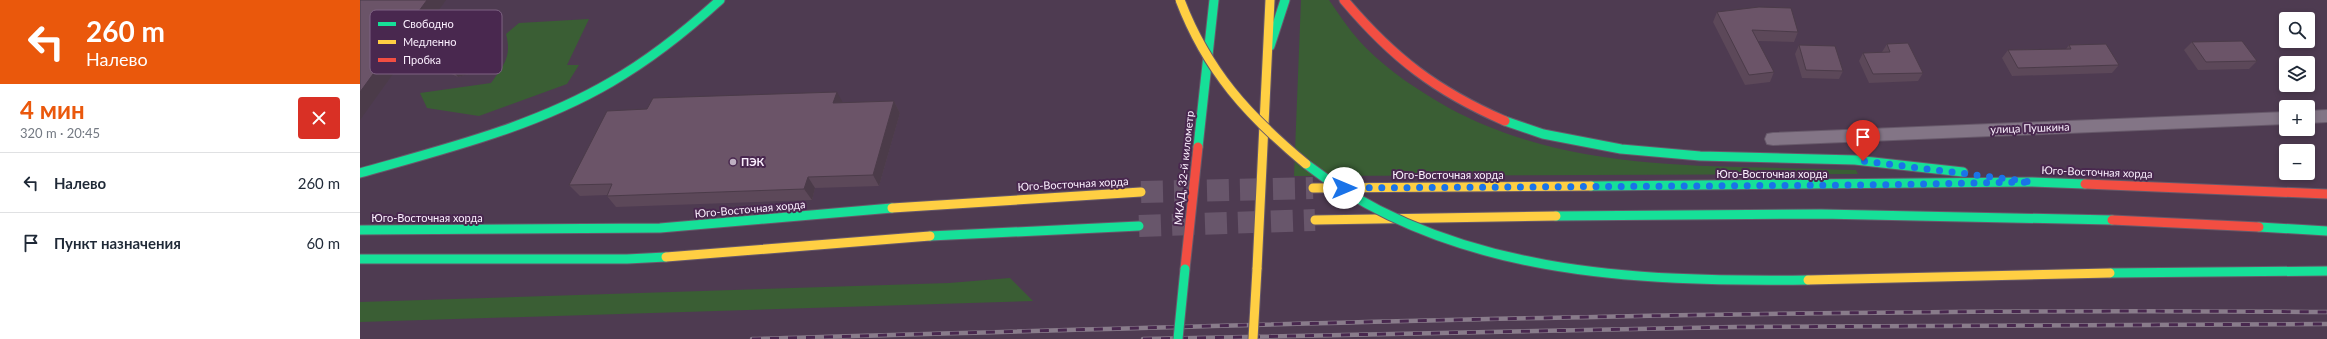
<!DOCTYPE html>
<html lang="ru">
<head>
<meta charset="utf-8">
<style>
  :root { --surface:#fff; --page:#f6f6f7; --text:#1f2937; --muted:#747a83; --line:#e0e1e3; --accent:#ea580c }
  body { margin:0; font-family:Lato,sans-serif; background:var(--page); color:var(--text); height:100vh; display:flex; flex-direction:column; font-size:15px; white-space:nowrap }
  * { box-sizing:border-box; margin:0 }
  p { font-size:13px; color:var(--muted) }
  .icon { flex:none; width:22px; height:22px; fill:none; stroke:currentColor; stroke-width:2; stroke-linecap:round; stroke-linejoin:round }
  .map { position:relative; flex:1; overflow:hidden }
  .sheet { display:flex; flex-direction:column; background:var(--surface); width:360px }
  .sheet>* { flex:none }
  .top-card { background:#ea580c; color:#fff; overflow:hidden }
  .tools { position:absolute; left:1919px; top:12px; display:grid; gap:8px }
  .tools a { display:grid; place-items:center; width:36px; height:36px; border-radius:4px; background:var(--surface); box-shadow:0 2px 6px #0003; font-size:20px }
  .pin { position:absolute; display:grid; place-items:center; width:34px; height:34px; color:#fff; margin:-41px -17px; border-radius:50% 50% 50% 0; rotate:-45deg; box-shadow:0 0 4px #0007 }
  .pin .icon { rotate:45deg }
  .me { position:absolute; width:44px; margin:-22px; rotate:90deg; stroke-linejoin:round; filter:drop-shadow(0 0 3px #0008) }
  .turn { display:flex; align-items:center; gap:14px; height:84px; padding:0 20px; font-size:18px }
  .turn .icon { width:52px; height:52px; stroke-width:2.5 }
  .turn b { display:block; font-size:28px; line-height:34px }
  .round { display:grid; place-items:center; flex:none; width:42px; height:42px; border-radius:4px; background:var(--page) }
  .headline { display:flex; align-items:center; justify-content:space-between; height:68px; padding:0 20px }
  h1 { font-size:24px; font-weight:700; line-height:30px; color:var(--accent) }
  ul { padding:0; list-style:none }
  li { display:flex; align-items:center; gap:12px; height:60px; padding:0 20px; border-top:1px solid var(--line) }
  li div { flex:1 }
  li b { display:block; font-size:15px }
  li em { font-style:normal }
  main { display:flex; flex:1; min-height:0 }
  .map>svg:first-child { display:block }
  .green { fill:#3a5e34 }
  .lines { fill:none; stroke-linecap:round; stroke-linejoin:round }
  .primary-tunnel { stroke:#68566b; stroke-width:22; stroke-dasharray:22 11; stroke-linecap:butt }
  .street-casing { stroke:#67596a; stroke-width:2 }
  .fast-casing { stroke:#67596a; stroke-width:11 }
  .slow-casing { stroke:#67596a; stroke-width:11 }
  .jam-casing { stroke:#67596a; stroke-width:11 }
  .street { fill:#837586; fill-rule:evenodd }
  .fast { stroke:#16e098; stroke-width:9 }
  .slow { stroke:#ffcf43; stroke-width:9 }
  .jam { stroke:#f24e42; stroke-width:9 }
  .rail-casing { stroke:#897c8b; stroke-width:4.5 }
  .rail { stroke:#49284f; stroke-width:3; stroke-dasharray:9; stroke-linecap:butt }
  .fast-bridge-casing { stroke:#67596a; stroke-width:11; stroke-linecap:butt }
  .slow-bridge-casing { stroke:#67596a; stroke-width:11; stroke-linecap:butt }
  .fast-bridge { stroke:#16e098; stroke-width:9 }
  .slow-bridge { stroke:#ffcf43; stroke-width:9 }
  .wall { fill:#5c4859 }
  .shaded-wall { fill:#4b3b49 }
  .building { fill:#6b5468; stroke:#4b3b49 }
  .route { stroke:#1a73e8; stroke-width:7; stroke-dasharray:0 12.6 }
  .poi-dot { fill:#beafc1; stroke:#49284f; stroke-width:1.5 }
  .labels { text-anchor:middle; stroke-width:4; stroke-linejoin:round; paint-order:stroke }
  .street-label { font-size:11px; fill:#faeefd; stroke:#49284f }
  .poi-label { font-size:11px; font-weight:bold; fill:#faeefd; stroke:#49284f; text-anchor:start }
  .key { fill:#49284f; stroke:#7e6383; stroke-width:1 }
  .key-label { font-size:11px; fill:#faeefd }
</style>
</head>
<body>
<main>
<section class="sheet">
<div class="top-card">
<div class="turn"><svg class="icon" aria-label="left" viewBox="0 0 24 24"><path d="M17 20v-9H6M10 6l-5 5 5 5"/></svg><div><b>260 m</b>Налево</div></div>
</div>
<div class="headline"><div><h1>4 мин</h1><p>320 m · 20:45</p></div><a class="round" style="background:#d93025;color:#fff"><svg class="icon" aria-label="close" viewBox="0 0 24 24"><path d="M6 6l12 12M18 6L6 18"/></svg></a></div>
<ul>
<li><svg class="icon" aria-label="left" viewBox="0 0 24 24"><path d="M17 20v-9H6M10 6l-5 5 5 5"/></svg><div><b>Налево</b></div><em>260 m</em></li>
<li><svg class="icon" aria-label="arrive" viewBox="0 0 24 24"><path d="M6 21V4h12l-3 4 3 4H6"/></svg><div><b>Пункт назначения</b></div><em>60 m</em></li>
</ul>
</section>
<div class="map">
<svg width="1967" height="339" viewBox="0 0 1967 339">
  <rect width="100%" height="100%" fill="#4e3b51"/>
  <g class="green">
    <path d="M941,0H969C980,16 992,34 1006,48C1030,72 1059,91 1089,108C1215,176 1357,164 1496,170L1498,174L934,176Z"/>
    <path d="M229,19L207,65H219L207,84L119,116L67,108L60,93L131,83C144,65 152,56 146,34L159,23Z"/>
    <path d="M650,278L673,301L0,322V302L589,283Z"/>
  </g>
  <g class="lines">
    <g class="primary-tunnel">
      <path d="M781,192L953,188"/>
      <path d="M779,226L955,220"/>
    </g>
    <g class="street-casing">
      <g id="street">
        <path d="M1967,110V122L1948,123V111Z"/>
        <path d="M1926,112V124L1413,145L1407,144L1405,139L1407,134L1413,133Z"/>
      </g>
    </g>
    <g class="fast-casing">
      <g id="fast">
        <path d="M910,46L925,0"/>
        <path d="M1145,121L1183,134L1261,149L1340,156L1495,160L1603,172"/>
        <path d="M838,147L854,0"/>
        <path d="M0,173C85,149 174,127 251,82C291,59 326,31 360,0"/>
        <path d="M1231,186L1671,182L1725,184"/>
        <path d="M1196,216L1461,214L1752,220"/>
        <path d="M1899,227L1967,231"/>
        <path d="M0,230L300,228L532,208"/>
        <path d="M570,236L779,226"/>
        <path d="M0,259H267L306,257"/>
        <path d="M1750,273L1967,271"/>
      </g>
    </g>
    <g class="slow-casing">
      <g id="slow">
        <path d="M953,188L1231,186"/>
        <path d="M532,208L781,192"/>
        <path d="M955,220L1196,216"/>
        <path d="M306,257L570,236"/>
        <path d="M897,269L910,0"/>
      </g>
    </g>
    <g class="jam-casing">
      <g id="jam">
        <path d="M984,0C1033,58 1076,91 1145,121"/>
        <path d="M1725,184L1967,194"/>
        <path d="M1752,220L1899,227"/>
        <path d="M825,269L838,147"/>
      </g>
    </g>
    <use href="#street" class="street"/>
    <use href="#fast" class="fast"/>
    <use href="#slow" class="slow"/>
    <use href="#jam" class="jam"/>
    <g class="rail-casing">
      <g id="rail">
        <path d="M392,339C917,324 1442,307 1967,312"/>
        <path d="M783,339L1375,327L1967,324"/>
      </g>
    </g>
    <use href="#rail" class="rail"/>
    <g class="fast-bridge-casing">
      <g id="fast-bridge">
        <path d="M946,164C1089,275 1274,282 1448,280"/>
        <path d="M818,339L825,269"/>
      </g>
    </g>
    <g class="slow-bridge-casing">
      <g id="slow-bridge">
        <path d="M820,0C847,71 888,116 946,164"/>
        <path d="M1448,280L1750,273"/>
        <path d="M893,339L897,269"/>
      </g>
    </g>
    <use href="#fast-bridge" class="fast-bridge"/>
    <use href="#slow-bridge" class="slow-bridge"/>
  </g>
  <g class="wall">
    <path d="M1357,12L1438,32L1434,42L1397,41L1414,72L1410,82L1385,85L1353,22Z"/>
    <path d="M1832,42L1897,61L1889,69L1838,70L1824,50Z"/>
    <path d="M1527,44L1563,73L1558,81L1509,83L1499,61L1503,53L1522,52Z"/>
    <path d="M1439,45L1483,71L1479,79L1442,78L1435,54Z"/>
    <path d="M1709,45L1759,65L1752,73L1652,76L1642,58L1648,50L1706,49Z"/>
    <path d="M117,49L124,57L122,64L112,73L98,77L87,72L79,64Z"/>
    <path d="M534,101L540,113L519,186L455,188L452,200L256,207L247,196V195L220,196L209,185L483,103Z"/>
  </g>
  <g class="shaded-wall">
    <path d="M67,0H86L0,120V92Z"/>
    <path d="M117,49L124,57L122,64L112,73L98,77L90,68Z"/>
    <path d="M477,92L483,103H473Z"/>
    <path d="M534,101L540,113L519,186L513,175Z"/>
    <path d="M448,177L455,188L452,200L444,189Z"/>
  </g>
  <g class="building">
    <path d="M0,0H67L0,92Z"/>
    <path d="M1399,7L1431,8L1438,32L1392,30L1414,72L1389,75L1357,12Z"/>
    <path d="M1882,41L1897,61L1846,62L1832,42Z"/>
    <path d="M1548,43L1563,73L1513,74L1503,53L1530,52L1527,44Z"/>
    <path d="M1746,44L1759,65L1658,68L1648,50L1711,49L1709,45Z"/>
    <path d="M1439,45L1475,46L1483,71L1446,70Z"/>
    <path d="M477,92L473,103L534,101L513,175L448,177L444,189L247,196L252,184L209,185L247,111L287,109L293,98Z"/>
  </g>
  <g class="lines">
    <path class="route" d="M984,188L1506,185L1672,182L1503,161"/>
  </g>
  <circle class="poi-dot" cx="373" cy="162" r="4"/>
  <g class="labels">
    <g class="street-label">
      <text transform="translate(1670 128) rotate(-2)" y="4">улица Пушкина</text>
      <text transform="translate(824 168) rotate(-84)" y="4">МКАД, 32-й километр</text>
      <text transform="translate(1737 172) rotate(2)" y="4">Юго-Восточная хорда</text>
      <text x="1412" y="178">Юго-Восточная хорда</text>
      <text x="1088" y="179">Юго-Восточная хорда</text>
      <text transform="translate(713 184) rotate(-3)" y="4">Юго-Восточная хорда</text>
      <text transform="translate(390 209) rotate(-5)" y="4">Юго-Восточная хорда</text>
      <text x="67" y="222">Юго-Восточная хорда</text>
    </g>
    <g class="poi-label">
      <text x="381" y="166">ПЭК</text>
    </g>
  </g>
  <rect x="10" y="10" width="132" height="64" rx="6" class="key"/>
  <rect x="18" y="22" width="18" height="4" fill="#16e098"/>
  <rect x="18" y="40" width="18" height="4" fill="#ffcf43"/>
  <rect x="18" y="58" width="18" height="4" fill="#f24e42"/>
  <g class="key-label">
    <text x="43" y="28">Свободно</text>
    <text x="43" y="46">Медленно</text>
    <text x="43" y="64">Пробка</text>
  </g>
</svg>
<div class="tools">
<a><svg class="icon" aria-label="search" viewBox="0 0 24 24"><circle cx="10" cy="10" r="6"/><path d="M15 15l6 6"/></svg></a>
<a><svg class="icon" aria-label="layers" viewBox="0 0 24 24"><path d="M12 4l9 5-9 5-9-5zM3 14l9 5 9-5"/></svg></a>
<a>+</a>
<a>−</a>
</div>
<div class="pin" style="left:1503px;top:161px;background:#d93025"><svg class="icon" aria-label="arrive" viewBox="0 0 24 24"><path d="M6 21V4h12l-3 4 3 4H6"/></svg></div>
<svg class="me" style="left:984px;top:188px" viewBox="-20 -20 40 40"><circle r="19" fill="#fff"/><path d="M0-13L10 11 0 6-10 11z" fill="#1a73e8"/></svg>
</div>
</main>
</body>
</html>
